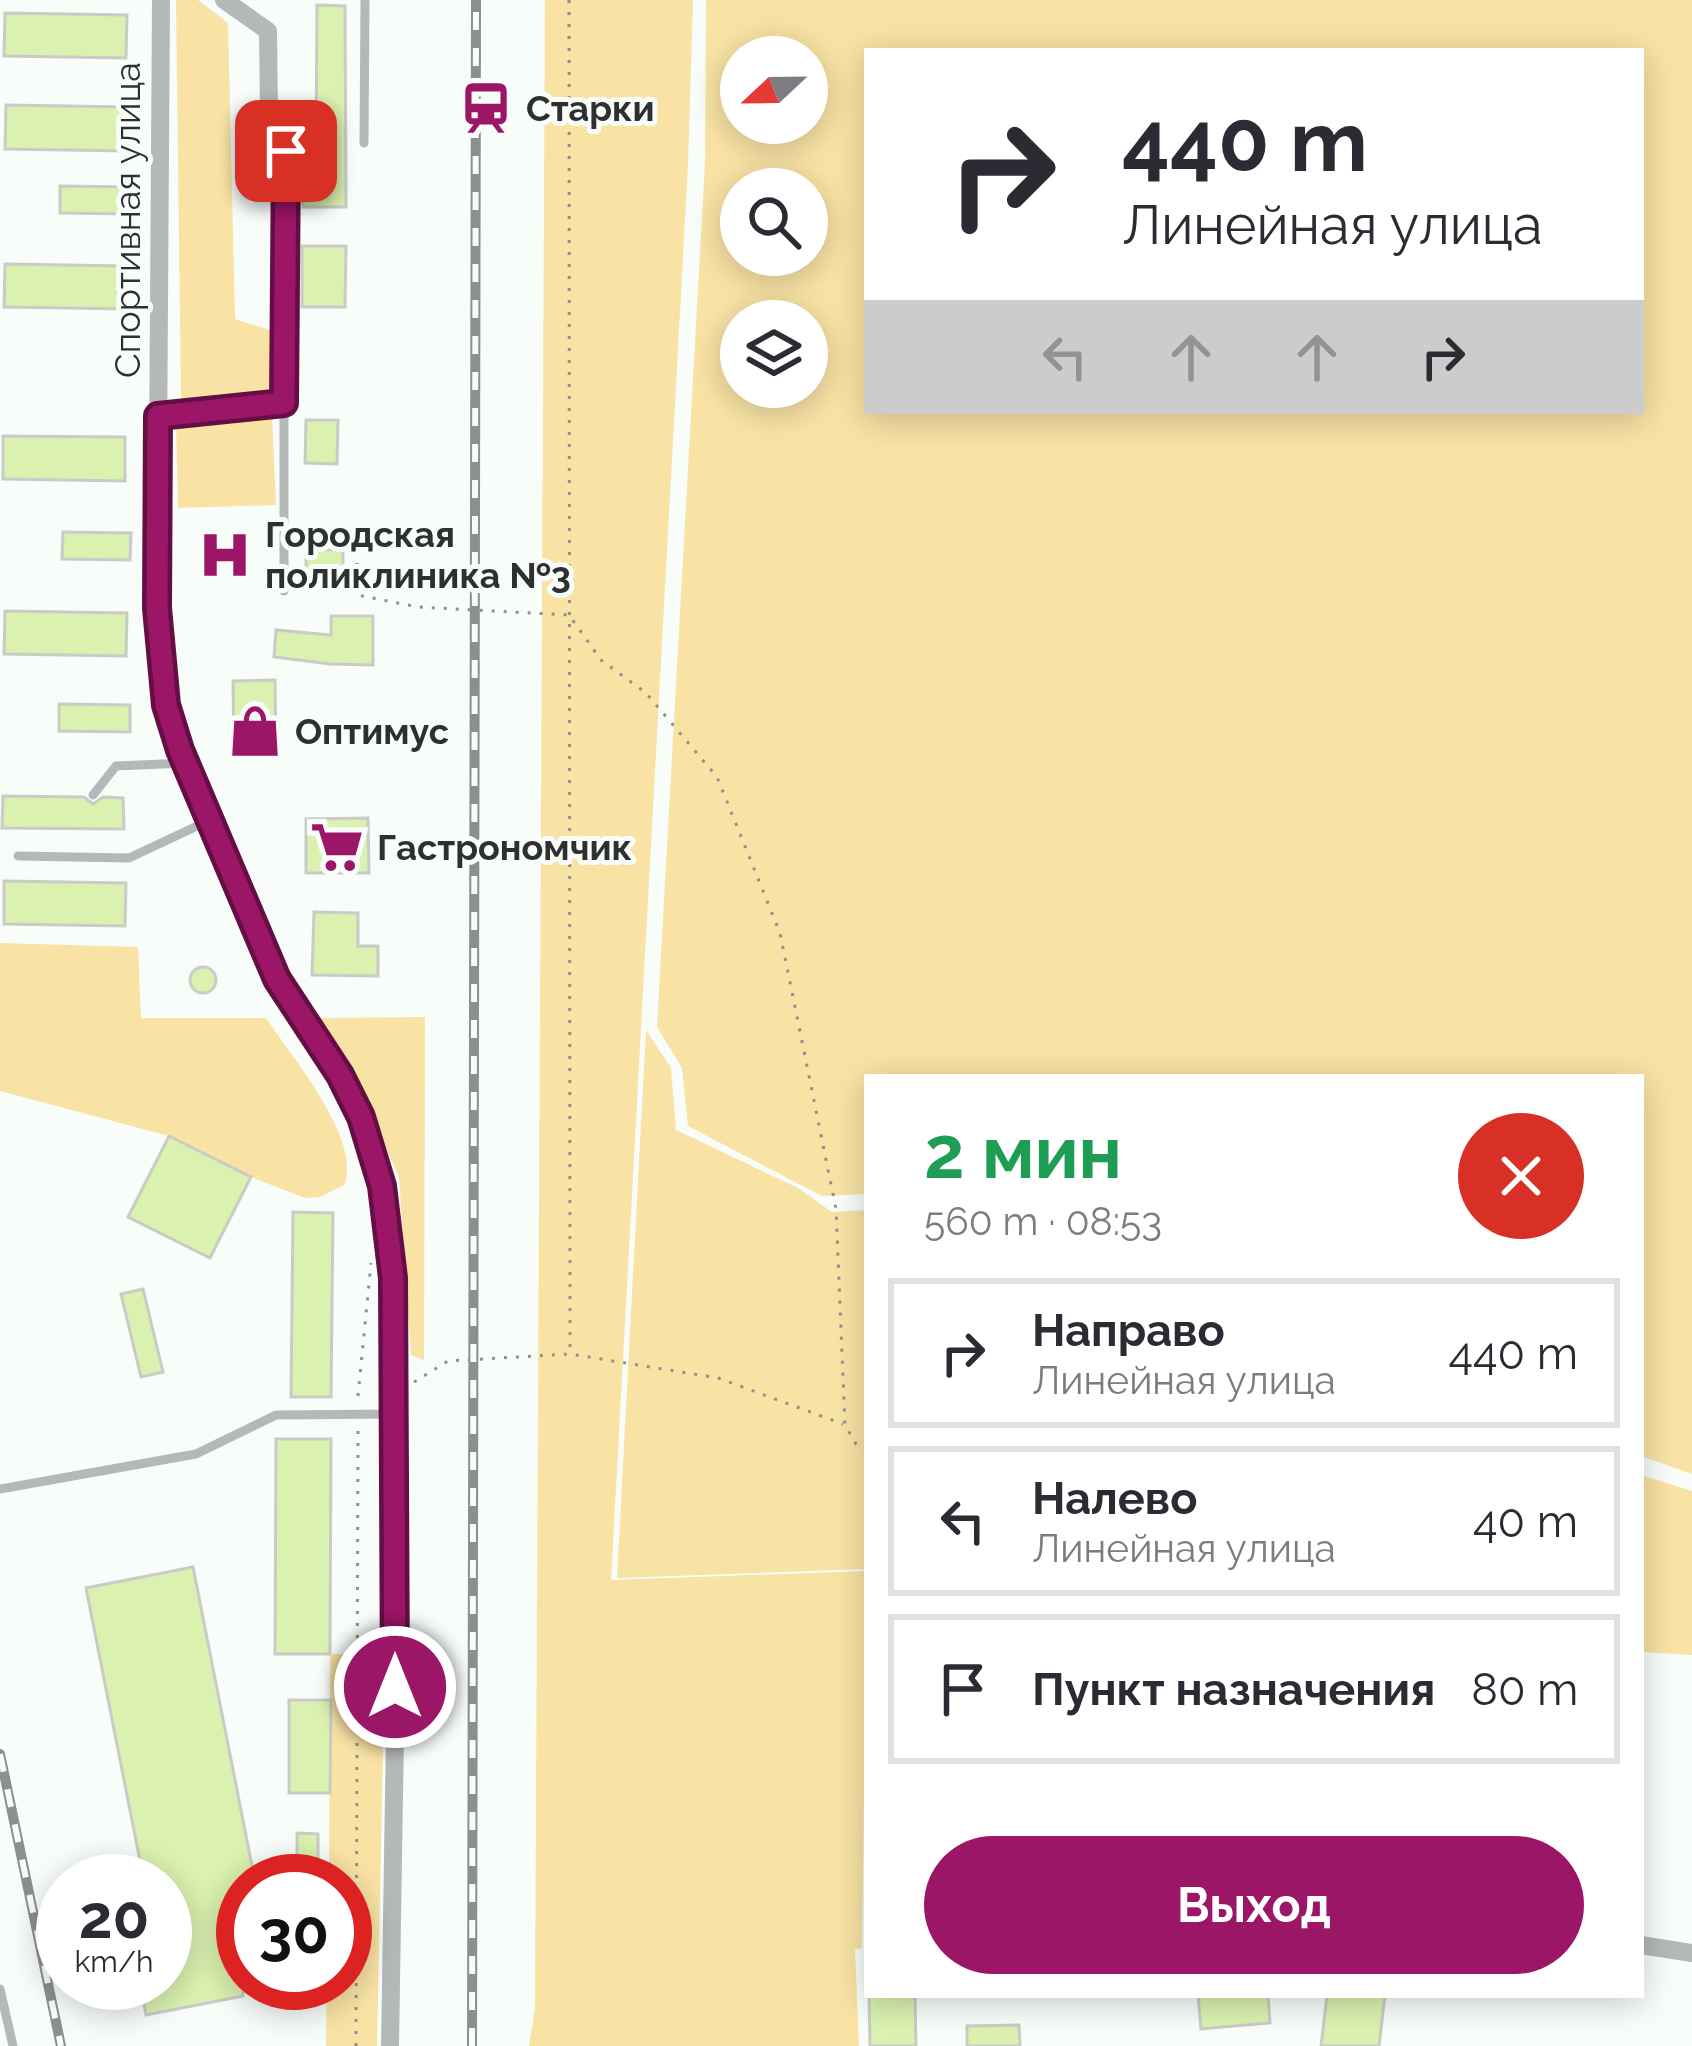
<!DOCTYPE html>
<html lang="ru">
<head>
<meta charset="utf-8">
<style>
  :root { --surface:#fff; --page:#f2f2f3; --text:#2b2b33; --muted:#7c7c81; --line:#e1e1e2; --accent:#9c1667 }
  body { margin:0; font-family:Raleway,sans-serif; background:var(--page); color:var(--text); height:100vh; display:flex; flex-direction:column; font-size:45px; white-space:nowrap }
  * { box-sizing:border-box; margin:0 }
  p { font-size:39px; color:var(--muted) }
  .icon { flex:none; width:66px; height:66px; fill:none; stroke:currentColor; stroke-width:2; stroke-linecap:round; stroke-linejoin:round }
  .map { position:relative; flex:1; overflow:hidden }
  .panel { position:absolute; left:864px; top:1074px; width:780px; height:924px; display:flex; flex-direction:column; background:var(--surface); border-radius:0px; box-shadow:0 6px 30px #0003 }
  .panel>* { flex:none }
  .hud { position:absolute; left:864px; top:48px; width:780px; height:366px; border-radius:0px; box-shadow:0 6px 30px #0003; background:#fff; color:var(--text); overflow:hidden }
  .needle { width:78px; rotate:248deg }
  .buttons { position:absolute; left:720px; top:36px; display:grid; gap:24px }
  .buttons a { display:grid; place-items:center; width:108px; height:108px; border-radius:50%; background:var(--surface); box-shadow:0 6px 30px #0003; font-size:60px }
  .speed { position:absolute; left:36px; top:1854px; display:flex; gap:24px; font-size:60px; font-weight:700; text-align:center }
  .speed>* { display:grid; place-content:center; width:156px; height:156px; border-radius:50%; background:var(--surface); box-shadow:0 6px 30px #0003; line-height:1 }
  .speed small { font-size:30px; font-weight:400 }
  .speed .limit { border:18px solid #d22; background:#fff; color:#111 }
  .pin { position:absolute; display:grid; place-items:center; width:102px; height:102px; color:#fff; margin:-51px; border-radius:24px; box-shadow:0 6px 18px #0006 }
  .me { position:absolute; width:132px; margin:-66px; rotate:0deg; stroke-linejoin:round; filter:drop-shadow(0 0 9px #0008) }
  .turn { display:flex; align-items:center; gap:42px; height:252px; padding:0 60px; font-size:54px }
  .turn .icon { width:156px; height:156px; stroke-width:2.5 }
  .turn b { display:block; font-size:84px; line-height:102px }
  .lanes { display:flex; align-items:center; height:114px; padding:0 60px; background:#0003; justify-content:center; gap:60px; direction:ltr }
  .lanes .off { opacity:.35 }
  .round { display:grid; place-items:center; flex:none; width:126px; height:126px; border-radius:63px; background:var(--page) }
  .summary { display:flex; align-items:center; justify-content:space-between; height:204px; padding:0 60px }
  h1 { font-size:72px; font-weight:700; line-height:90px; color:#1e9e55 }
  .cta { display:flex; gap:24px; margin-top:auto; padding:24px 60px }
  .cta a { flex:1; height:138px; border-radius:72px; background:var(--accent); color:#fff; font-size:48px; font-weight:700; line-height:138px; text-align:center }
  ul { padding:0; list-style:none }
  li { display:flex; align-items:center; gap:36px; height:150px; margin:0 24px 18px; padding:0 36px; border:6px solid var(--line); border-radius:0px }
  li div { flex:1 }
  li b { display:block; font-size:45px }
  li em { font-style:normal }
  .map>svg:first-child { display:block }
  .green { fill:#f8e2a4; fill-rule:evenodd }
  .building { fill:#daf1af; stroke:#c9cbc6; stroke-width:3 }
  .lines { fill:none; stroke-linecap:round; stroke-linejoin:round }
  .path { stroke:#8e9190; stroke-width:3; stroke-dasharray:3 9; stroke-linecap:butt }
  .lane { stroke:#b5b8b8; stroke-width:9 }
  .street { stroke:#b5b8b8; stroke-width:18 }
  .rail-casing { stroke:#8b8f8d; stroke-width:10 }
  .rail { stroke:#f8fdfa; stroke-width:6; stroke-dasharray:18; stroke-linecap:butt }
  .route-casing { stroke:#650e43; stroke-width:30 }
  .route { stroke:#9c1667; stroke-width:21 }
  .labels { text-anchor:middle; stroke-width:10; stroke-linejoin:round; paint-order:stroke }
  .poi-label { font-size:36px; font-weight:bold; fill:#2e302f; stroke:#f8fdfa; text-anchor:start }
  .street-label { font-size:36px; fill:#2e302f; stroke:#f8fdfa }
</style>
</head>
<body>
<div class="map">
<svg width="1692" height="2046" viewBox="0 0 1692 2046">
  <rect width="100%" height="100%" fill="#f8fdfa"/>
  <g class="green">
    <path d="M176,0H198L228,23L235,319L273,331L271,393L181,400Z"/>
    <path d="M545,0H693L688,165L611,1580L867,1571L862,1948L855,1949L859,2046H529L535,2009Z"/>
    <path d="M706,0H1692V1474L1641,1456V1077H867V1194L822,1196L688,1126L682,1068L657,1027L705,163ZM867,51H1641V411H867ZM741,57H807V123H741ZM741,189H807V255H741ZM741,321H807V387H741Z"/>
    <path d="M272,418L276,505L178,508L176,423Z"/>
    <path d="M0,943L138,947L141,1018H266C291,1056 363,1140 344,1185L320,1197L305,1198L251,1177L169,1136L0,1091Z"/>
    <path d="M425,1017L424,1360L411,1355L399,1177L347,1058L314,1018Z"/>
    <path d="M646,1030L671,1068L676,1130L798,1188L832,1212L867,1210V1569L617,1578Z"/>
    <path d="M1641,1475L1692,1491V1655L1641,1652Z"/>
    <path d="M330,1654H385L377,2046H326L327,1983H345V1881H329Z"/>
  </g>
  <g class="building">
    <path d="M317,5L345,6L346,207H303V146H316Z"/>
    <path d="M5,13L127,15L126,58L4,56Z"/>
    <path d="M6,105L127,107V151L5,149Z"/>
    <path d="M60,186L132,187V214L60,213Z"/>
    <path d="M302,246H346L345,307H302Z"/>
    <path d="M5,264L126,266V309L4,307Z"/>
    <path d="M306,420H338L337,464L305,463Z"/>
    <path d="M3,436L125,437V481L3,479Z"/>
    <path d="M63,532L131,533L130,560L62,559Z"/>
    <path d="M306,549L343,550V577L306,576Z"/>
    <path d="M5,611L127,613L126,656L4,654Z"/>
    <path d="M331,616H373V665L330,664L274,657L276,630L331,635Z"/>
    <path d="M275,680L276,752L234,753L233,681Z"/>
    <path d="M59,704L130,705V732L59,731Z"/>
    <path d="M3,796L84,797L93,804L103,797L123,798L124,829L2,828Z"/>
    <path d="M368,818L369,873H306V819Z"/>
    <path d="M4,881L126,883L125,926L4,924Z"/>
    <path d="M314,912L358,913V946H378V976L312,975Z"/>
    <circle cx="203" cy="980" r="13"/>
    <path d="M169,1136L251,1177L210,1258L128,1217Z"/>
    <path d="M293,1212L333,1213L331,1397H291Z"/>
    <path d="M143,1289L163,1372L141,1377L121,1294Z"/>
    <path d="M276,1439H331L330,1654H275Z"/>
    <path d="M193,1567L255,1881H243V1996L146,2015L140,1983H165V1881H144L86,1588Z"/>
    <path d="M289,1700H331L330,1793H289Z"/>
    <path d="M297,1833L318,1834V1881H297Z"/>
    <path d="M869,1995H915L916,2046H870Z"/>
    <path d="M1198,1995H1268L1270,2023L1201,2029Z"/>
    <path d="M1327,1995H1385L1379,2046H1321Z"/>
    <path d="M1019,2025L1020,2046H967V2026Z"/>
  </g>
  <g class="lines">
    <g class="path">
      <path d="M569,0L570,1354"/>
      <path d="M298,536L357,538V595L418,607L569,615L601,660L646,693L717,777L780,933L836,1209L845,1425L856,1444L867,1450"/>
      <path d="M414,1382L448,1361L570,1354L718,1378L843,1424"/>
      <path d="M358,1396L371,1263"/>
      <path d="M356,2046L358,1430"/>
    </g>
    <g class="lane">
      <path d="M364,143L365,0"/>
      <path d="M284,591V403"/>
      <path d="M93,795L116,766L186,763"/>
      <path d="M18,856L129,858L210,820"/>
      <path d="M0,1489L196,1454L276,1415L394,1414"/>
      <path d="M0,1989L13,2046"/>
    </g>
    <g class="street">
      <path d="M161,0L157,608L162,680L180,750L277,979L340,1075L361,1117L382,1186L393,1278L394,1383L395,1732L390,2046"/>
      <path d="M158,415L284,403L286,151L269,111L268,31L224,0"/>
      <path d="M1641,1945L1692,1953"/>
    </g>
    <g class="rail-casing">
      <g id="rail">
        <path d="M0,1754L61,2046"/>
        <path d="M472,2046L476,0"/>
      </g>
    </g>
    <use href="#rail" class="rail"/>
  </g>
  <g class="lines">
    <g class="route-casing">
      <path id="route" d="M286,151L284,403L158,416L157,608L166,705L180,750L277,979L340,1075L361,1117L382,1186L393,1278L395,1687"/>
    </g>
    <use href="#route" class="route"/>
  </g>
  <defs>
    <g id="station-bare" transform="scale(4.14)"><path d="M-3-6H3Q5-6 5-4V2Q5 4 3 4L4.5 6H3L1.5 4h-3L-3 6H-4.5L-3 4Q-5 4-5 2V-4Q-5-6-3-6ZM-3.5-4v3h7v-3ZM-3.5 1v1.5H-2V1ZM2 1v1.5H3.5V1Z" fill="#9c1667" stroke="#f8fdfa" stroke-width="2.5" paint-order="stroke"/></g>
    <g id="hospital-bare" transform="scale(4.14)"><path d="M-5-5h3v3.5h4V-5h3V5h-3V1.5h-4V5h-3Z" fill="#9c1667" stroke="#f8fdfa" stroke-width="2.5" paint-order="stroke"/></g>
    <g id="shop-bare" transform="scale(4.14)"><path d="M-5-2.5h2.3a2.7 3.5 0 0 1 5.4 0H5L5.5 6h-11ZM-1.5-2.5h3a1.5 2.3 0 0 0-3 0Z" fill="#9c1667" stroke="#f8fdfa" stroke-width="2.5" paint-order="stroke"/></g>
    <g id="supermarket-bare" transform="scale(4.14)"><path d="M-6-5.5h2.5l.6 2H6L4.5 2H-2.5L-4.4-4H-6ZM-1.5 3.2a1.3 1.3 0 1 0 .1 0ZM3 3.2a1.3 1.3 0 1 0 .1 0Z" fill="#9c1667" stroke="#f8fdfa" stroke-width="2.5" paint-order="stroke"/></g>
  </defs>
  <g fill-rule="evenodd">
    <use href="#station-bare" x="486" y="108"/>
    <use href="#hospital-bare" x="225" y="555"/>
    <use href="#shop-bare" x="255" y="731"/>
    <use href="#supermarket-bare" x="337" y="847"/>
  </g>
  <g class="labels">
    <g class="poi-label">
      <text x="526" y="121">Старки</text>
      <text x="265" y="547">Городская<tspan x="265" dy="41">поликлиника №3</tspan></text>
      <text x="295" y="744">Оптимус</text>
      <text x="377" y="860">Гастрономчик</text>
    </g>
    <g class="street-label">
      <text transform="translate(127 220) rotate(-90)" y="13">Спортивная улица</text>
    </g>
  </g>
</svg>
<div class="buttons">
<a><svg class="needle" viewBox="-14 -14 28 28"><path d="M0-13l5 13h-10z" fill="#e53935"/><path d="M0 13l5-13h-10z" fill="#7c7c81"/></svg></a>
<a><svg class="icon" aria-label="search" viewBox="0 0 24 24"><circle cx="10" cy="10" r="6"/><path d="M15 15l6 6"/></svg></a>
<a><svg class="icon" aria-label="layers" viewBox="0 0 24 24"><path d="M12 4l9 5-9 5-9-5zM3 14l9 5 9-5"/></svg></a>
</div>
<div class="speed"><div>20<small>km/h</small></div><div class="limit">30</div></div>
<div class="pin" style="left:286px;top:151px;background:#d93025"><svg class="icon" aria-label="arrive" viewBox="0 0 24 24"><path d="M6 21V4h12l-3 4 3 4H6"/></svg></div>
<svg class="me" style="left:395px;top:1687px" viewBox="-20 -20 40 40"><circle r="17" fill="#9c1667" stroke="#fff" stroke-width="3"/><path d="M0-11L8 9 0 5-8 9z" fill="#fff"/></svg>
<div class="hud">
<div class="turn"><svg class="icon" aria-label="right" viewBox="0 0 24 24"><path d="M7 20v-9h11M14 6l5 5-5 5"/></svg><div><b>440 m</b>Линейная улица</div></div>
<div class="lanes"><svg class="icon off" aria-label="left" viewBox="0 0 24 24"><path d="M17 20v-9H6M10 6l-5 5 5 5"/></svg><svg class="icon off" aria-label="ahead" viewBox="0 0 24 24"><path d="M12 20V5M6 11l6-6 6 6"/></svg><svg class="icon off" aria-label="ahead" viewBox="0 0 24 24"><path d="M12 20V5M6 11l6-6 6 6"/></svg><svg class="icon" aria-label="right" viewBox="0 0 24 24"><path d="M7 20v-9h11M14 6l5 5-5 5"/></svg></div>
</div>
<section class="panel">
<div class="summary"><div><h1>2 мин</h1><p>560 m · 08:53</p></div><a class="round" style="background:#d93025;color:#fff"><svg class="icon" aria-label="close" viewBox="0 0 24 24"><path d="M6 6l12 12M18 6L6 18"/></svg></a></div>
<ul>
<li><svg class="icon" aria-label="right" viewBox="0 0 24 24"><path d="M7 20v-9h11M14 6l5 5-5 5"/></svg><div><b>Направо</b><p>Линейная улица</p></div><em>440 m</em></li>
<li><svg class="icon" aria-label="left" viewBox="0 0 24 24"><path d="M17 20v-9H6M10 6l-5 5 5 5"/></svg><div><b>Налево</b><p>Линейная улица</p></div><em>40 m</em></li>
<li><svg class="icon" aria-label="arrive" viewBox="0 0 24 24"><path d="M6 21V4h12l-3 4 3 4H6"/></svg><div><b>Пункт назначения</b></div><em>80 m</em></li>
</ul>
<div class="cta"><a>Выход</a></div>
</section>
</div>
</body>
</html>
